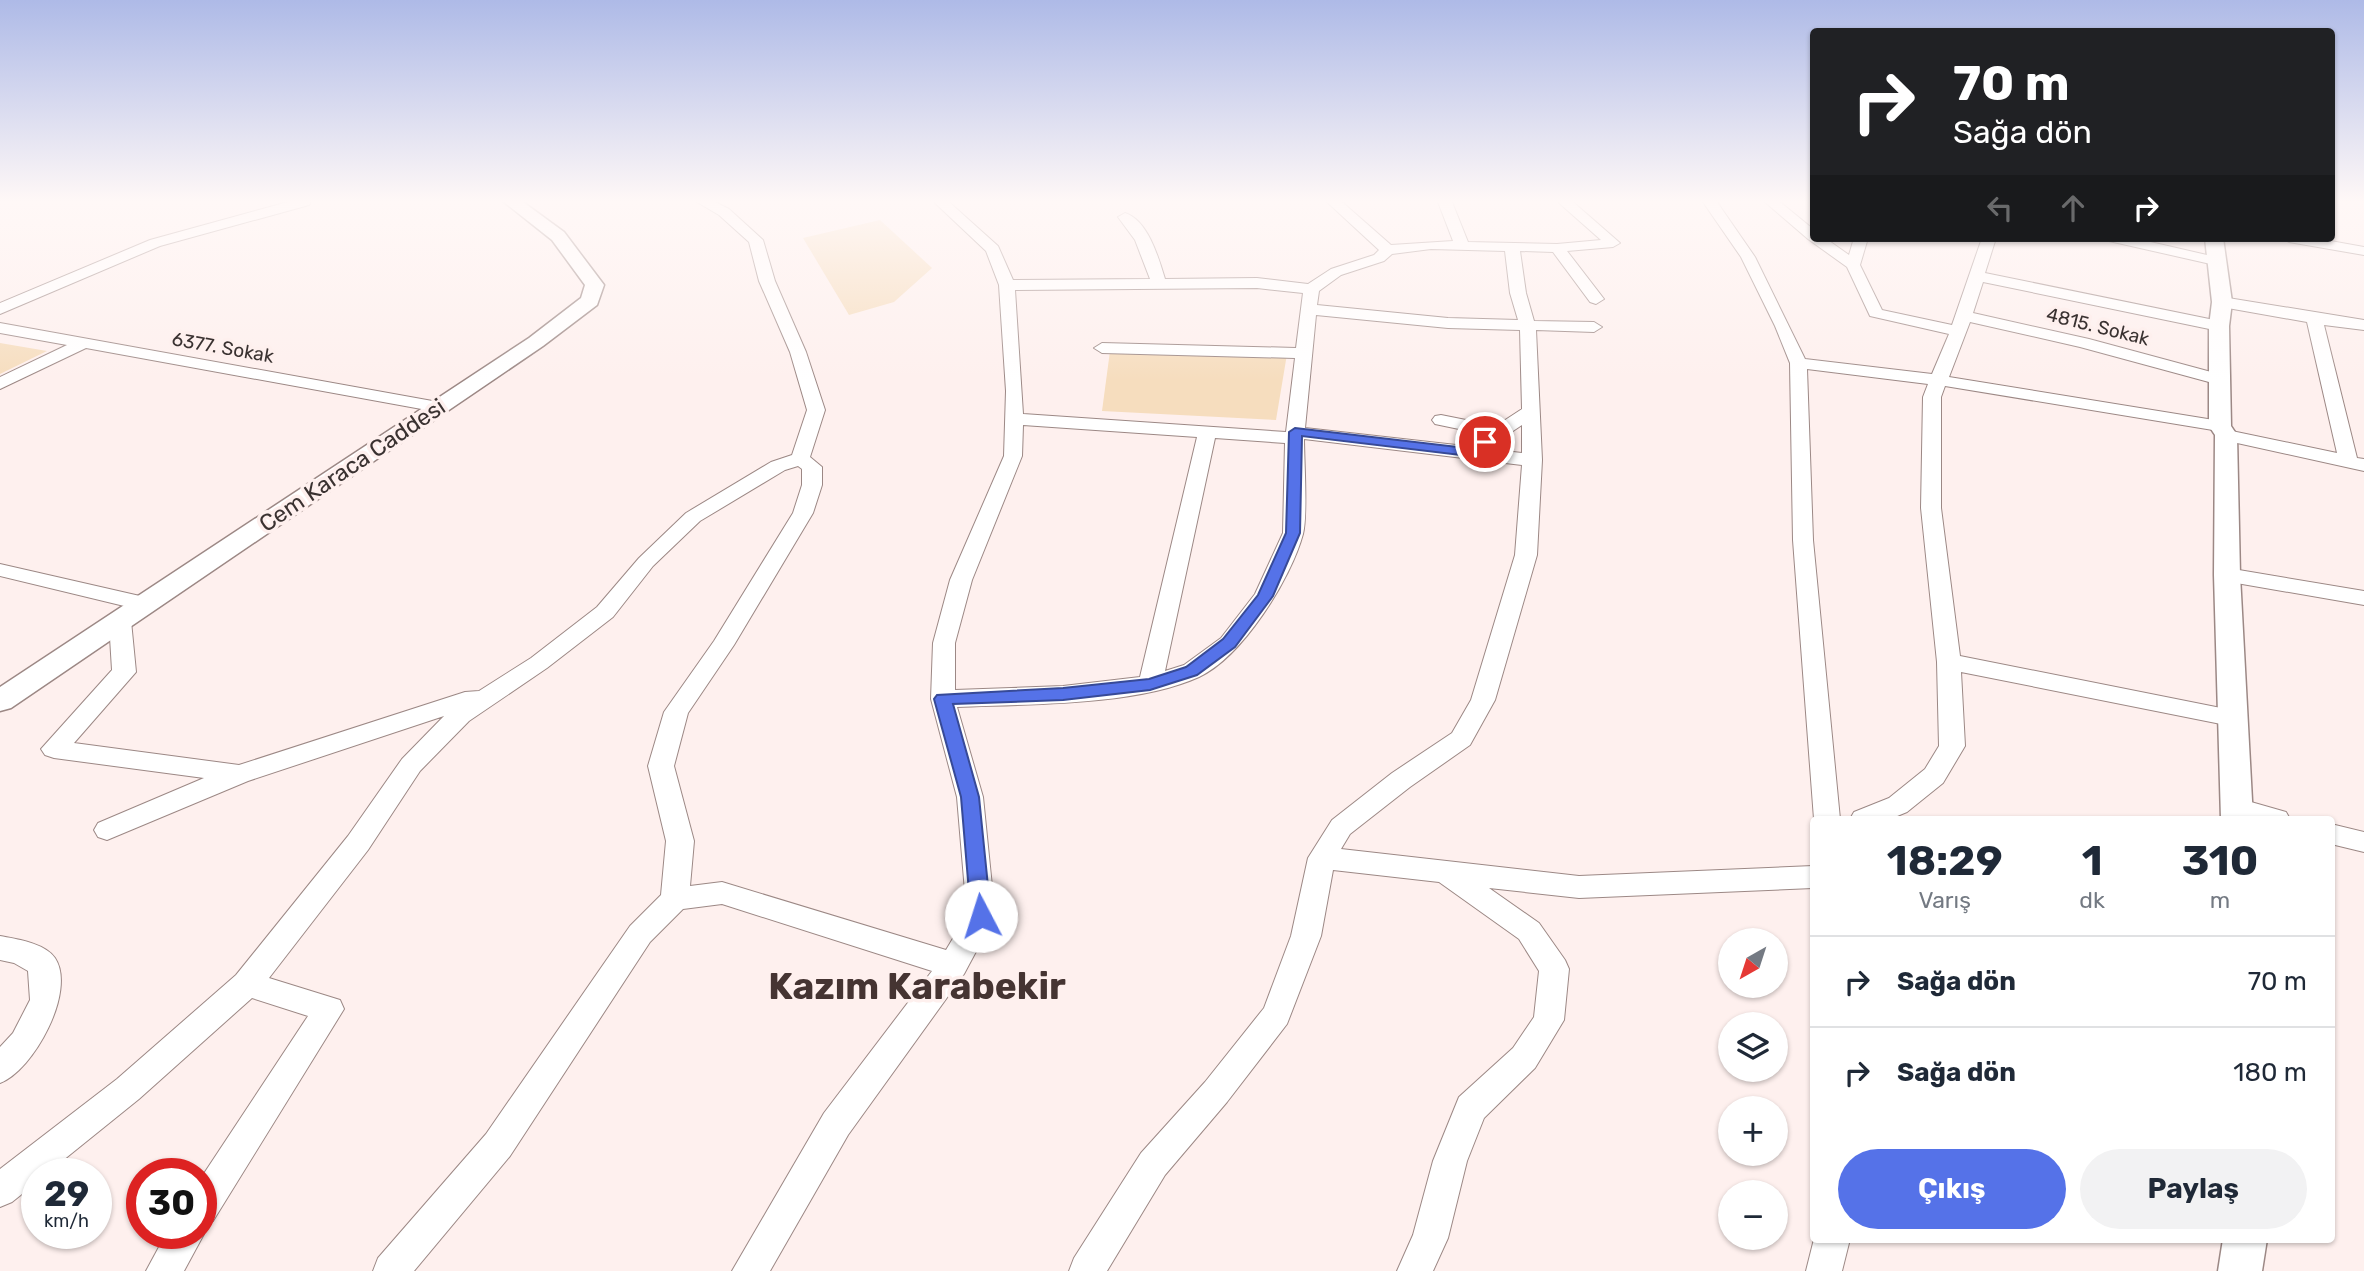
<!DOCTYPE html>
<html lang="tr">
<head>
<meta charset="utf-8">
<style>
  :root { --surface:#fff; --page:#f2f2f3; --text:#1f2937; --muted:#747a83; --line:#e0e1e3; --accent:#5572e8 }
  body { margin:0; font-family:Rubik,sans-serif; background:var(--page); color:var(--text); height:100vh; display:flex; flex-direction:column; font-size:26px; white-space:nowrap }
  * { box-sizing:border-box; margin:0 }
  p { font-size:23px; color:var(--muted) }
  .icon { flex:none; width:38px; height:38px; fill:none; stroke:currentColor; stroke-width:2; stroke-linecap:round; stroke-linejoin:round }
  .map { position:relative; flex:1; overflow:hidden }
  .panel { position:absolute; left:1810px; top:816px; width:525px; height:427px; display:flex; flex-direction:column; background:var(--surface); border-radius:7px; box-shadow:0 2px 5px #0004 }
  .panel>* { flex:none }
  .guide { position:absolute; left:1810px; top:28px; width:525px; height:214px; border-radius:7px; box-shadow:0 2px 5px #0004; background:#202124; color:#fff; overflow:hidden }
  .needle { width:46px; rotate:219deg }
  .fabs { position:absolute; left:1718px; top:928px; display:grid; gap:14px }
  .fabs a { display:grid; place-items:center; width:70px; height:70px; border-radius:50%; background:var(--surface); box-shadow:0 2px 5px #0004; font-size:35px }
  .speed { position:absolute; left:21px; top:1158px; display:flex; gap:14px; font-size:35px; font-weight:700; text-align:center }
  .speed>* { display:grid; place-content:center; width:91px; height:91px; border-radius:50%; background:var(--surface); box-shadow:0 2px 5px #0004; line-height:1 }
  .speed small { font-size:18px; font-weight:400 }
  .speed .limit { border:10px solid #d22; background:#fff; color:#111 }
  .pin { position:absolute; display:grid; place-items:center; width:60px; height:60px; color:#fff; margin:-30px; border:4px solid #fff; border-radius:50%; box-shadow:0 2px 7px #0007 }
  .me { position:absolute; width:77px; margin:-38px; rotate:355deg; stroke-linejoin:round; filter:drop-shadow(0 0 5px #0008) }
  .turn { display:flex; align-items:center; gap:24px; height:147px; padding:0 28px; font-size:32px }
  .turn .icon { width:91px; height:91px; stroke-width:2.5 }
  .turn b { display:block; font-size:49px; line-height:60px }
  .lanes { display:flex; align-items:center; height:66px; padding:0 28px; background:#0003; justify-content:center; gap:35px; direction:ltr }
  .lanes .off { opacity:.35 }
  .eta { display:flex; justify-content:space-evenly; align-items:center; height:119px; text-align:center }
  .eta b { font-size:42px; font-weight:700; line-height:49px }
  .primary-button { display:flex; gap:14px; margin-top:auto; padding:14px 28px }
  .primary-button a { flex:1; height:80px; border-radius:42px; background:var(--accent); color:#fff; font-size:28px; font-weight:700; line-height:80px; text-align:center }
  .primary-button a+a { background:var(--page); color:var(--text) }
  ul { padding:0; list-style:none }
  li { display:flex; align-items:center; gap:21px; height:91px; padding:0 28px; border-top:2px solid var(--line) }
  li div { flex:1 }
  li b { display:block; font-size:26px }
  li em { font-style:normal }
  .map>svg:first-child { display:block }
  .green { fill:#f6ddbe }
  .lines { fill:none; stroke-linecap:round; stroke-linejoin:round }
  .minor-casing { stroke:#9c8885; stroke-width:2 }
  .tertiary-casing { stroke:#9c8885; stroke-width:3 }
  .minor { fill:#fff; fill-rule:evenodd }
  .tertiary { fill:#fff; fill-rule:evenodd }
  .route { fill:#5572e8; stroke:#374a97; stroke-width:2 }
  .labels { text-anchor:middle; stroke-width:7; stroke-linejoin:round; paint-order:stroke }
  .far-street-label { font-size:19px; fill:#3a3231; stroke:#fef0ee }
  .street-label { font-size:23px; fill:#3a3231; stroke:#fef0ee }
  .near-district-label { font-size:37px; font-weight:bold; fill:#453432; stroke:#fef0ee }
</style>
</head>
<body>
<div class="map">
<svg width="2364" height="1271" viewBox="0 0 2364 1271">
  <rect width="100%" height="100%" fill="#fef0ee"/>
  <g class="green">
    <path d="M880,220L932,268L894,302L849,315L803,238Z"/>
    <path d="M0,343L47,351L0,374Z"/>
    <path d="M1110,351L1287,354L1276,420L1102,411Z"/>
  </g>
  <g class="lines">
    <g class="minor-casing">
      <g id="minor">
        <path d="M288,202H311L309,205L160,246L0,314V303L150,240Z"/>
        <path d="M697,202H715L729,209L763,240L775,281L806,352L825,410L810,457L822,467V485L813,513L734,645L688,713L674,766L694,841L690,886L722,882L946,950L967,915L957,797L931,699L933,643L950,580L1004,456L1006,391L999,285L986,251L934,202H949L998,246L1013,280L1150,279L1135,240L1118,217L1125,213C1148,220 1159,259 1165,279L1257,278L1308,284L1331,269L1374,255L1379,250L1327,202H1342L1391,245L1453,241L1438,202H1452L1468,242L1557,244L1601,240L1558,202H1573L1620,243L1613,247L1567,251L1604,299L1596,304L1590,302L1553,252L1520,251L1526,293L1534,321L1594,322L1602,327L1594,332L1536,330L1542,460L1537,555L1495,700L1470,745L1410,787L1350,834L1341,849L1579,876L1813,866V888L1579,898L1489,888L1539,923L1565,960L1569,969L1564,1020L1535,1068L1484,1118L1467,1161L1448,1238L1433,1271H1397L1413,1235L1433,1161L1459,1097L1513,1048L1534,1017L1539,971L1519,939L1439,882L1333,870L1321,936L1287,1024L1227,1102L1165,1175L1107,1271H1069L1074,1258L1141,1153L1205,1082L1264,1008L1291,936L1308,858L1332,820L1392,773L1452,733L1471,700L1515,555L1522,465L1304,439C1304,462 1308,514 1303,534C1291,579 1242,657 1199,677C1135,706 1027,704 957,707L983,797L995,916L964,974L848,1135L770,1271H732L824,1113L932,971L722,904L683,909L650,942L510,1156L414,1271H373L378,1258L486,1134L630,926L661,895L666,841L648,766L664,712L714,641L793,513L802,485V469L798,466L785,470L700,521L653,566L613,617L547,668L469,721L420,771L368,850L269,978L340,1000L344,1009L213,1221L201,1226V1178L308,1016L252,998L139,1099L46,1174H37V1182L12,1202L0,1207V1169L117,1079L236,975L348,836L402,759L444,716L248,781L107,840L98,837L94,830L98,823L204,778L54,758L45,755L41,749L112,670L109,621L112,616H128L131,621L136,672L74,743L239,765L465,692L479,691L531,658L597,607L639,558L686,513L771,462L792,455L807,410L790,352L759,281L749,242L719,215ZM1431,249L1505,251L1510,293L1518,320L1448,318L1317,305L1319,291L1341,275L1384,261L1392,254ZM1257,288L1303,293L1296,348L1102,343L1094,348L1102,353L1295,358L1286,432L1023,414L1015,290ZM1316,315L1448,328L1520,330L1522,409L1496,426L1441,415L1435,416L1432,420L1435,424L1483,434L1465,446L1305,428ZM1023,425L1197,437L1140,677L1063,686L955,690V643L972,580L1022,456ZM1522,425V453L1486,449ZM1215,438L1285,443L1283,533L1255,594L1221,638L1184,665L1165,671Z"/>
        <path d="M1703,202H1717L1755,257L1805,359L1932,374L1949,334L1870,316L1847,267L1808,239L1765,202H1780L1813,229V238H1825L1849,255L1854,238H1868L1860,265L1882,310L1952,325L1982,238H1996L1985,273L2219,321L2227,326L2219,331L1983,282L1973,313L2089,339L2226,376L2229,380L2220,385L2080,347L1970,322L1949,377L2220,421L2226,422L2229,426L2227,430L2337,453L2307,322L2222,307L2214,302L2222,297L2364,320V330L2324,325L2357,458L2364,459V471L2219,439L2217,435L2219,431L1945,386L1941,397V508L1960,656L2231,710L2240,712L2243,718L2240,724L2231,726L1961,672L1965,746L1943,783L1907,812L1890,819H1850L1854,812L1889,798L1925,769L1939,746L1937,662L1921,508L1923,397L1928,384L1807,369L1813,540L1840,819H1814L1793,540L1790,363L1775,326L1741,257Z"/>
        <path d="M2107,238H2133L2220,258L2222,261L2215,265L2109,241Z"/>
        <path d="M2282,238H2314L2364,247V255L2289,242Z"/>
        <path d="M0,323L438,402L447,407L438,412L86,348L0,389V377L67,345L0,333Z"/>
        <path d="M0,564L153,599L156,604L153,609L145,611L0,576Z"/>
        <path d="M2227,568L2364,591V605L2219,580L2216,575L2219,570Z"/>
        <path d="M2237,798L2286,812L2290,819H2241L2228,815L2224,808L2228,801Z"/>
        <path d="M2331,824L2364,832V852L2331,844Z"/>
        <path d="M0,936C16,939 45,943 55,958C77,991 33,1071 0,1083V1047L13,1033L30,1000L28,971L14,963L0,960Z"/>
        <path d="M201,1228L204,1234L184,1271H146L166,1234H201Z"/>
        <path d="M1814,1239H1850L1842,1271H1806Z"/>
      </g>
    </g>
    <g class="tertiary-casing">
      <g id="tertiary">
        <path d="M504,202H523L564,232L604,285L597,305L543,346L11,708L0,711V687L529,338L581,298L585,285L552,240Z"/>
        <path d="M2205,238H2223L2232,302L2229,326L2231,426L2237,435L2240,575L2253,819H2221L2214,575L2215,435L2209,426V326L2212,302Z"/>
        <path d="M2223,1239H2267L2262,1271H2218Z"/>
      </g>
    </g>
    <use href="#minor" class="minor"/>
    <use href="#tertiary" class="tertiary"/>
  </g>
  <linearGradient id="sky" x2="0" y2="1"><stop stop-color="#aebae7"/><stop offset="0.53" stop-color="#fff8f7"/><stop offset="1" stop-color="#fff8f7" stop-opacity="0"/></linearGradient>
  <rect width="2364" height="380" fill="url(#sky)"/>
  <path class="route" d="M1295,428L1466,448L1485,438L1491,442L1469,456L1302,436L1300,533L1273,596L1235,647L1197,675L1150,690L1063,700L953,704L979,797L991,916L988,922L981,925L974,922L971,916L961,797L934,699L937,695L1063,688L1149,679L1186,667L1223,639L1258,595L1286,533L1289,432Z"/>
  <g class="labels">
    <g class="far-street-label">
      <text transform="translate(2098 326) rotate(14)" y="7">4815. Sokak</text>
      <text transform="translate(223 347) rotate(10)" y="7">6377. Sokak</text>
    </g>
    <g class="street-label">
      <text transform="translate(352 465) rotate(-34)" y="8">Cem Karaca Caddesi</text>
    </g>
    <g class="near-district-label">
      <text x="917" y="999">Kazım Karabekir</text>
    </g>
  </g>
</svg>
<div class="fabs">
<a><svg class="needle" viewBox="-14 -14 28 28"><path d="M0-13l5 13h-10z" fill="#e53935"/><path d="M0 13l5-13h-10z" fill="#747a83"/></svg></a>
<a><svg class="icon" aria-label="layers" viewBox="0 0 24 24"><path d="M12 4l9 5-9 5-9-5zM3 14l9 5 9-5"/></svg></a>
<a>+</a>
<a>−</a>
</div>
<div class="speed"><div>29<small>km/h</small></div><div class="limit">30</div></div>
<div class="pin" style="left:1485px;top:442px;background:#d93025"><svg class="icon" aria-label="arrive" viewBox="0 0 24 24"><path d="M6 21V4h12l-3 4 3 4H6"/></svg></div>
<svg class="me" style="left:981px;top:916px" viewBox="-20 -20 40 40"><circle r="19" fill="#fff"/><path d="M0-13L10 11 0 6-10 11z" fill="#5572e8"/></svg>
<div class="guide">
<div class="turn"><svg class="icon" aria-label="right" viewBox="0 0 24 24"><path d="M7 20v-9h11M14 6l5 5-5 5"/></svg><div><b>70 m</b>Sağa dön</div></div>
<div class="lanes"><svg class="icon off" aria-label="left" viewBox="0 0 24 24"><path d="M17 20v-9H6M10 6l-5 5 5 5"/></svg><svg class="icon off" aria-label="ahead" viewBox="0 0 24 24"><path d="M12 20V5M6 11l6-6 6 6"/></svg><svg class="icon" aria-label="right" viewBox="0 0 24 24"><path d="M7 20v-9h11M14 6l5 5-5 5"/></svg></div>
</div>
<section class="panel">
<div class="eta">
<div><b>18:29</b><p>Varış</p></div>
<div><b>1</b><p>dk</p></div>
<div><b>310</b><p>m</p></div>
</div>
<ul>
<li><svg class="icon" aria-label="right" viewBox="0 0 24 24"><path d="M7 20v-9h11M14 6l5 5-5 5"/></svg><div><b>Sağa dön</b></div><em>70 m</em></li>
<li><svg class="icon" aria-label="right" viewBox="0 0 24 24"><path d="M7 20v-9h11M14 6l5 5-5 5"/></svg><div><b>Sağa dön</b></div><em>180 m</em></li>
</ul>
<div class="primary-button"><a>Çıkış</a><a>Paylaş</a></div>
</section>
</div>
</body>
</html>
